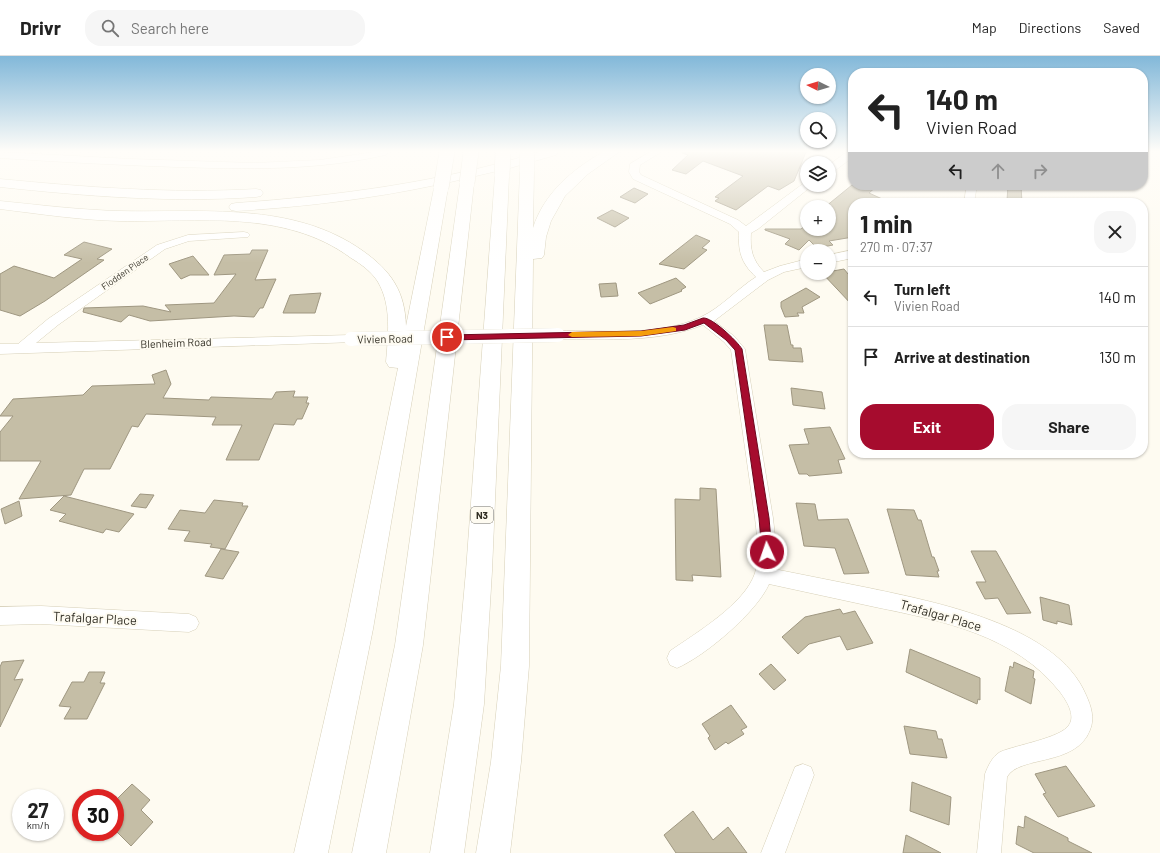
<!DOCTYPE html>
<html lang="en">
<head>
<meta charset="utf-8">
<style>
  :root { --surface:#fff; --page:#f6f6f6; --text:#222; --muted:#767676; --line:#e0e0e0; --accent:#a60c2e }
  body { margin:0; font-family:Barlow,sans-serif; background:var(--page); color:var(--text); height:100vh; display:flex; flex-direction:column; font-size:15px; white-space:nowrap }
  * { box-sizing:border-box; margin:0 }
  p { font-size:13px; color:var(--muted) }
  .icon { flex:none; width:22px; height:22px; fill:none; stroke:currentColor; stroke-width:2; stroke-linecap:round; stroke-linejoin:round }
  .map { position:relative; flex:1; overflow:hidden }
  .details { position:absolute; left:848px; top:142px; width:300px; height:260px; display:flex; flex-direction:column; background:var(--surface); border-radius:16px; box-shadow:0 1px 3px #0004 }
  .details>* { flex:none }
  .guide { position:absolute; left:848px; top:12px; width:300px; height:122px; border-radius:16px; box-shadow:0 1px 3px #0004; background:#fff; color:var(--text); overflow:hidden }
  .needle { width:26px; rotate:275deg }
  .controls { position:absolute; left:800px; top:12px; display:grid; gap:8px }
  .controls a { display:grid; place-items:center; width:36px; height:36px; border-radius:50%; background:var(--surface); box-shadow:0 1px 3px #0004; font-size:20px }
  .speed { position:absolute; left:12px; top:733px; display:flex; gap:8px; font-size:20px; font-weight:700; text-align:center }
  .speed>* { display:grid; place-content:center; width:52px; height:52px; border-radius:50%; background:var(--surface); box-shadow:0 1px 3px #0004; line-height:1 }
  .speed small { font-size:10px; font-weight:400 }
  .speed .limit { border:6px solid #d22; background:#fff; color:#111 }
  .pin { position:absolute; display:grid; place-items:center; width:34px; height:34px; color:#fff; margin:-17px; border:2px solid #fff; border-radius:50%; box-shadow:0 1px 4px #0007 }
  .me { position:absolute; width:44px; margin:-22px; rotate:357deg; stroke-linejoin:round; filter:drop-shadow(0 0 3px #0008) }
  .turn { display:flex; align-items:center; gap:14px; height:84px; padding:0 12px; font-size:18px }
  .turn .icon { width:52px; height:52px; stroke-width:2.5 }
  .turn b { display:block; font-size:28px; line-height:34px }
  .lanes { display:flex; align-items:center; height:38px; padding:0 12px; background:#0003; justify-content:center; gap:20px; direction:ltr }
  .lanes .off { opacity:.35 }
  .round { display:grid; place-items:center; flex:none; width:42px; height:42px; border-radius:16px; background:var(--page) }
  .headline { display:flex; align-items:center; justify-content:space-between; height:68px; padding:0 12px }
  h1 { font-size:24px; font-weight:700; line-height:30px }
  .action { display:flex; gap:8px; margin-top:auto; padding:8px 12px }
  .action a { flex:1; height:46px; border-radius:16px; background:var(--accent); color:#fff; font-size:16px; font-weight:700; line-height:46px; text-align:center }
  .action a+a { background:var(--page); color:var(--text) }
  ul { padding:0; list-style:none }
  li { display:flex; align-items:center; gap:12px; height:60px; padding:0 12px; border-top:1px solid var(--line) }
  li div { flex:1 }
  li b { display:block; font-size:15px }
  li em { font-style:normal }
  header { display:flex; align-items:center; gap:24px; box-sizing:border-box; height:56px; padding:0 20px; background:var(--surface); border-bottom:1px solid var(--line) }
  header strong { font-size:19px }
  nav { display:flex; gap:22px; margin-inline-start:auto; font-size:14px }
  .search { width:280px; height:36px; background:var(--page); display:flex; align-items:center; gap:10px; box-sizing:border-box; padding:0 14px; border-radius:16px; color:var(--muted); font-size:15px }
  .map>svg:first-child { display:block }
  .building { fill:#c5bea6; stroke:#9f9781 }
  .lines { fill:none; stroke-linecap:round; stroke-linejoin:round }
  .minor-casing { stroke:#d7d0b8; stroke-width:1 }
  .highway-casing { stroke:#d7d0b8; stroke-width:1 }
  .minor { fill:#fff; fill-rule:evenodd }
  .highway { fill:#fff; fill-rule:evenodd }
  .minor-bridge-casing { stroke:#d7d0b8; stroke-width:14; stroke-linecap:butt }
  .highway-bridge-casing { stroke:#d7d0b8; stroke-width:16; stroke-linecap:butt }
  .minor-bridge { stroke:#fff; stroke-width:14 }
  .highway-bridge { stroke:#fff; stroke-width:15 }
  .route { fill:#a60c2e; stroke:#6c081e }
  .slow { fill:#f59e0b }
  .labels { text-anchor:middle; stroke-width:4; stroke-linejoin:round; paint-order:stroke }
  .far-street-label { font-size:9px; fill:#322f25; stroke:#fefbf1 }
  .shield { fill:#fefbf1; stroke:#6f6c62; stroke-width:1 }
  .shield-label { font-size:10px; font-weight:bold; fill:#322f25 }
  .street-label { font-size:11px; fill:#322f25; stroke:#fefbf1 }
  .near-street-label { font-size:13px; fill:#322f25; stroke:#fefbf1 }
</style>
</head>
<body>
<header>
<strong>Drivr</strong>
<div class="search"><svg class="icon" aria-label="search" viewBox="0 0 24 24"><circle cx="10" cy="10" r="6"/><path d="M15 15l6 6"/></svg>Search here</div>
<nav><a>Map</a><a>Directions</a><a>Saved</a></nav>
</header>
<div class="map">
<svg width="1160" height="797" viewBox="0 0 1160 797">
  <rect width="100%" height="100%" fill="#fefbf1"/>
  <g class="building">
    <path d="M682,96H806L794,125L779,134L768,130L736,154L715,145L719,142L715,141L743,120L703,105L686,118L672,114L688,99L682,97Z"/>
    <path d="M852,129H878L869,137L891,147H853V181L829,185L833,189L817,192L809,184L799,194L785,188L790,183L765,174V173H801L807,168V173H829V151H825Z"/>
    <path d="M1008,129H1021L1022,147H1010L1007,145Z"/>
    <path d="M634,132L648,138L635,147L620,141Z"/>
    <path d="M612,154L629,162L615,171L597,162Z"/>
    <path d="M696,179L710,185L702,192L707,194L684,213L659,208Z"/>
    <path d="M84,186L112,193L97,203L104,204L45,245L20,260L0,254V218L14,210L54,222L82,203L64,199Z"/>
    <path d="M252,194H268L255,224L276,223L263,252H260L254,261L234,260L150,265L129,259L121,266L83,256L84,252L143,250L171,256L165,249L214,247L236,218L214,219L224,199L250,198Z"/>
    <path d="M193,200L209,219H190L181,223L169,208Z"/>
    <path d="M844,213L853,224V250L822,217Z"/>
    <path d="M676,222L686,231L681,234L682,235L650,248L638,237Z"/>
    <path d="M616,227L618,240L601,241L599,228Z"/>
    <path d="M806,232L820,241L802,251L804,257H797L799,260L785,261L781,251V246Z"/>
    <path d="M321,237L315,257H283L290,239Z"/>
    <path d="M764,269H787L791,289H793V292H801L803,306L769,304Z"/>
    <path d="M166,314L171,328L163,342L209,344L211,341L272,343L276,336L295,335L293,341H308L306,347H309L302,363H297L294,369L274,368L259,404H226L242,369H212L216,361L146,358L138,371L132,370L110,413H84L71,439L19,443L41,405H0V376L13,360H0L13,343L83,339L92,330L155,328L152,319Z"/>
    <path d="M791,332L822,336L825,353L793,349Z"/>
    <path d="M830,371L845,403L838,404L842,417L809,420L807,418H799L789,389L809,388L804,373Z"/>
    <path d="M700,432L716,433L721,521L692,519L693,525L676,524L675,443L700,444Z"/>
    <path d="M140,438L154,439L146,452L131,450Z"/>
    <path d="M64,440L134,458L119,476L106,473L103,477L59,465L66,458L50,454Z"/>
    <path d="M214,444L243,447L242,450H248L225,493L210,491L212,488L184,485L190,475L168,473L180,454L205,457Z"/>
    <path d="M19,445L22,460L5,468L1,453Z"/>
    <path d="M796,447L815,448L818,464L848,463L869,517L844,518L835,492L804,490Z"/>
    <path d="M887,453L914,454L918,464H921L932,501H934L939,515H937L939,521L906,519Z"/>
    <path d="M221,493L239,496L223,523L205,520Z"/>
    <path d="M971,495H996L1031,557L1007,558L998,542L985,543L976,526H986Z"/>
    <path d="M1040,541L1069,549L1072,569L1057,565V568L1043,564Z"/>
    <path d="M840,553L843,558L855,555L873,587L847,594L840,580L809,588L798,598L782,581L805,561Z"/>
    <path d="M910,593L980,622V644L978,643L977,648L906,616Z"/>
    <path d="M24,604L14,624L23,623L0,671V611L2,606Z"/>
    <path d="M1014,606L1034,615L1033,622L1035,623L1031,648L1005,635L1010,610L1013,612Z"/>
    <path d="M771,608L786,624L774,634L759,618Z"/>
    <path d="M89,616H105L100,627H105L87,663H64L71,651L59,650L72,626H84Z"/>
    <path d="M731,649L747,671L741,674L744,678L728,688L726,686L715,694L708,682L710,680L702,668Z"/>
    <path d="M904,670L936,675L938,683H942L947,702L910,698Z"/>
    <path d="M1066,710L1095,750L1058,761L1043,738L1046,737L1035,718Z"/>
    <path d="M912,726L951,741L949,769L910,755Z"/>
    <path d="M132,728L150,744L141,754L153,766L131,790L115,774V745Z"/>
    <path d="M693,755L713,784L728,771L747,797H676L664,779Z"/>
    <path d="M1025,760L1068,782V785L1092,797H1034L1016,788L1018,770L1024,772Z"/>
    <path d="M906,779L916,784L941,797H903Z"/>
  </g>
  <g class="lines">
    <g class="minor-casing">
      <g id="minor">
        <path d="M0,96L131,103L254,107L320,104L374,96H390L385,99C316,115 246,113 176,111C117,109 59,106 0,102Z"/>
        <path d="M650,96H661L640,109L639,116L641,119L738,164L746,170L804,127L807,126V129H813L758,173L751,177C750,193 752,204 764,216L780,210L807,203V211L784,216L768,224L714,265L734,280L745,293L773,462L776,490L774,513C806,519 837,526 869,532C935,546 1057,569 1086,639C1091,650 1095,662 1090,674C1076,711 1019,699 1007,721L1001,797H977L985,718C988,710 992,701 1000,696C1016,689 1061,682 1069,669C1076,659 1066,644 1060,636C1015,579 943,565 875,551C840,543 804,536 769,528C757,556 705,600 677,612L670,609L667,602L670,595C696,577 745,548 755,517C760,500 757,480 755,462L731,294L724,286L703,269C657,287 607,283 558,283L553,282L551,279L553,276L558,275C604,274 658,281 701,261C722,251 737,233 756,221C741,207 738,195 739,176L730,168L633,123L629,116L630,108Z"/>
        <path d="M847,96H853V101L833,116L829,117V109Z"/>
        <path d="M967,129H977L974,147H964Z"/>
        <path d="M244,176L248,177L250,179L248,181L189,185L165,193L58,269L36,287L351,279L356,280L358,283L356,286L0,298V288H18L48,263L157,189L188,179Z"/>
        <path d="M853,194V202L829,207V199Z"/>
        <path d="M41,550L189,558L196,561L199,567L196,573L189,576L41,568L0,569V551Z"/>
        <path d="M803,708L811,711L814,719L785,797H761L795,711Z"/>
      </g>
    </g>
    <g class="highway-casing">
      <g id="highway">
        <path d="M539,96H558L556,99L510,112L442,128L446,129L448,132L373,573L328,797H294L345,573L398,312L389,311L386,306C388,280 392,250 378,226C372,216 361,208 351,202C285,153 197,166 120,165C80,164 40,158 0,153V145C40,149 80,154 120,155C202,157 293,145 363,195C391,215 405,235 406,270L434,132L436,129C370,143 303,151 236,155L231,154L229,151L231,148L236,147C336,140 442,126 539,96Z"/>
        <path d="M603,96H619L588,118L565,140L551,165L546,181L544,199L542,202L533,203L529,610L521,706L510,797H476L491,706L501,610L520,114L522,111L527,110L532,111L534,114L533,172C544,137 573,113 603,96Z"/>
        <path d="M502,115L507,116L509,119L492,515L484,648L464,797H430L454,648L466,515L495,119L497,116Z"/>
        <path d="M0,123C85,131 170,138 256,133L261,134L263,137L261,140L256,141C170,147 85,140 0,131Z"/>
        <path d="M467,123L472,124L474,127L423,589L386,797H352L395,589L460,127L462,124Z"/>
      </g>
    </g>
    <use href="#minor" class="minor"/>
    <use href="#highway" class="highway"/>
    <g class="minor-bridge-casing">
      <path id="minor-bridge" d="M351,283L558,279"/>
    </g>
    <g class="highway-bridge-casing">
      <g id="highway-bridge">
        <path d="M527,96V114"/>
        <path d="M502,119L503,96"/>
        <path d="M467,127L471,96"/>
        <path d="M441,132L447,96"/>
      </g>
    </g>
    <use href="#minor-bridge" class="minor-bridge"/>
    <use href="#highway-bridge" class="highway-bridge"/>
  </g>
  <linearGradient id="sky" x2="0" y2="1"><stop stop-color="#82b8d9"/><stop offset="0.46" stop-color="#fffdf9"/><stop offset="1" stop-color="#fffdf9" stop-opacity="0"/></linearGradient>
  <rect width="1160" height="207" fill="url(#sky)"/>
  <path class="route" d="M703,262C712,261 737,285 742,293L769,462L772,496L770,499L767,500L763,499L762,496L759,462L735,294L726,284L704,267L685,274L641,280L447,284L443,281L447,279L641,275L684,269Z"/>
  <path class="slow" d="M673,271L676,272V275L641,280L572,281L568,279L572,276L641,275Z"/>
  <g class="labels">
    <g class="far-street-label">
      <text transform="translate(125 216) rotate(-35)" y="3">Flodden Place</text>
    </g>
    <rect class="shield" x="471" y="451" width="22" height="16" rx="3"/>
    <g class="shield-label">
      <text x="482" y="463">N3</text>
    </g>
    <g class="street-label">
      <text transform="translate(385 283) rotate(-1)" y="4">Vivien Road</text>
      <text transform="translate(176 287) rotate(-2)" y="4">Blenheim Road</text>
    </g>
    <g class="near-street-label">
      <text transform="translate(941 559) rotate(16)" y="5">Trafalgar Place</text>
      <text transform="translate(95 562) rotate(3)" y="5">Trafalgar Place</text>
    </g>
  </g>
</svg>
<div class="controls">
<a><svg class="needle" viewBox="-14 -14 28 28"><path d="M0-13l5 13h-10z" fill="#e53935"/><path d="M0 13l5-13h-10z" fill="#767676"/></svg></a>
<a><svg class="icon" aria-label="search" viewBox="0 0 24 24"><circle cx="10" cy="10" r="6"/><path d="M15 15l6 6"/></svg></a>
<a><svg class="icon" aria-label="layers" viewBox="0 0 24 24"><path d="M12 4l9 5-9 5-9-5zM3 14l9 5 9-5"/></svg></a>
<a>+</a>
<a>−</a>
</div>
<div class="speed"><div>27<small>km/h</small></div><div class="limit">30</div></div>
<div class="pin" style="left:447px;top:281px;background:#d93025"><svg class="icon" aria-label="arrive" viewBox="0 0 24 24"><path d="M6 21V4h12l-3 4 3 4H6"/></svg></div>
<svg class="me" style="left:767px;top:496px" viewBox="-20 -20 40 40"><circle r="17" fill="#a60c2e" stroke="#fff" stroke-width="3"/><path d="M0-11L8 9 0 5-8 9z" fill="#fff"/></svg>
<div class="guide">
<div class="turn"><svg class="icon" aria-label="left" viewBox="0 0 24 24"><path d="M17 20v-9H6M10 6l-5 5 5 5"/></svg><div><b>140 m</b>Vivien Road</div></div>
<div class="lanes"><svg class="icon" aria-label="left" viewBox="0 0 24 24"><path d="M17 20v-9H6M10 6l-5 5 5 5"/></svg><svg class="icon off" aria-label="ahead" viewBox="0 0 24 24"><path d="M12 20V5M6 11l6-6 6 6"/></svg><svg class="icon off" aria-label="right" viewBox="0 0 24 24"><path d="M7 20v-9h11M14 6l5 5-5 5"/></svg></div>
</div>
<section class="details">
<div class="headline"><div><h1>1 min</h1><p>270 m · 07:37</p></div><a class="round"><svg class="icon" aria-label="close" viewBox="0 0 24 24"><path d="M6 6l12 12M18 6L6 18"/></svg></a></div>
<ul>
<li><svg class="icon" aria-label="left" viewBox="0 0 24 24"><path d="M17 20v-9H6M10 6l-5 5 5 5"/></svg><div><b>Turn left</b><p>Vivien Road</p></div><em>140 m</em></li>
<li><svg class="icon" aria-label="arrive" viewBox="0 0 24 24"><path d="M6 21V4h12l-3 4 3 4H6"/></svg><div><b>Arrive at destination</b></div><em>130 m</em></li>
</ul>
<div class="action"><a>Exit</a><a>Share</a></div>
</section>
</div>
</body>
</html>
